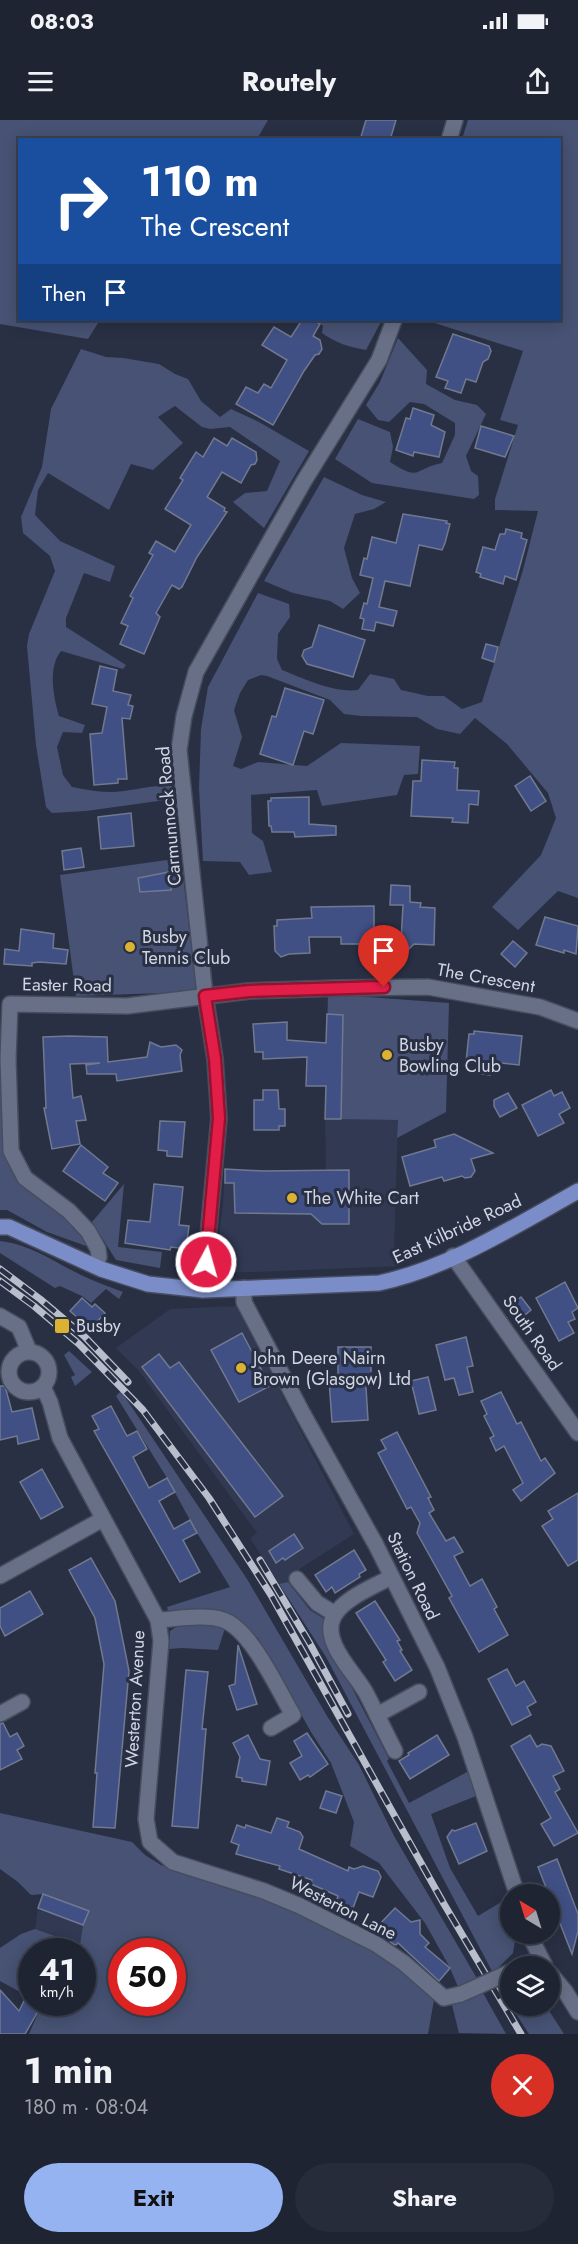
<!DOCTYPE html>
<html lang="en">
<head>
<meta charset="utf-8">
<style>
  :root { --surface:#1f2433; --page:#272c3b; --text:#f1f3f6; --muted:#a1a4ac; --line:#3c414e; --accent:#95b2f1 }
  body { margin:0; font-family:Jost,sans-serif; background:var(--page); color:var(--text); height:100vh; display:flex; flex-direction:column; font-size:22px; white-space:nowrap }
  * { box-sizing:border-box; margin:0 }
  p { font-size:20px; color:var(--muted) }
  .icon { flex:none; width:33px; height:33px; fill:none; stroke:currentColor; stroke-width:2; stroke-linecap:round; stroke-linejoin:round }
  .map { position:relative; height:1914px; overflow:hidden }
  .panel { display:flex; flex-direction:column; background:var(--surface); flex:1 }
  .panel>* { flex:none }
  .banner { position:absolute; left:18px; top:18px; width:543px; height:183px; border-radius:0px; box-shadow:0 3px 15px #0003,0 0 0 2px var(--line); background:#1a4fa0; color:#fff; overflow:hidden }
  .needle { width:39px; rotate:322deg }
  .tools { position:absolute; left:500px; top:1764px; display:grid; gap:12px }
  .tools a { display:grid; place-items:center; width:60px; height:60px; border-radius:50%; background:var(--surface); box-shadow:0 3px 15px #0003,0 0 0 2px var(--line); font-size:30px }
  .speed { position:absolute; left:18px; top:1818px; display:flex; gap:12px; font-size:30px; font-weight:700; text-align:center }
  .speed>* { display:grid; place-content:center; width:78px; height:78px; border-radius:50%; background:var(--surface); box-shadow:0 3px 15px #0003,0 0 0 2px var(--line); line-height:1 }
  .speed small { font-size:15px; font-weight:400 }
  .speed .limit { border:9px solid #d22; background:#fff; color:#111 }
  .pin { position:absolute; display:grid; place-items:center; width:51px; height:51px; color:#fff; margin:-62px -26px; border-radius:50% 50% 50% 0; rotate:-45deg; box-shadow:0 0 6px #0007 }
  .pin .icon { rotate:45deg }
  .me { position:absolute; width:66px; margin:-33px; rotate:6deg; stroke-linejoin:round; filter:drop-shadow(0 0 4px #0008) }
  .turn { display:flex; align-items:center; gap:21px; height:126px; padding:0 24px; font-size:27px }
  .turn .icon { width:78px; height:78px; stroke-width:2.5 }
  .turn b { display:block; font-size:42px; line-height:51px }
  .then { display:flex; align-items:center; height:57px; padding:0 24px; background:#0003; gap:12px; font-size:22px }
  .round { display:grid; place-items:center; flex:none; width:63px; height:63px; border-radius:32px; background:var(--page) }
  .headline { display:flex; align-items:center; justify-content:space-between; height:102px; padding:0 24px }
  h1 { font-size:36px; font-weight:700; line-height:45px }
  .primary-button { display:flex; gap:12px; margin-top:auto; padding:12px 24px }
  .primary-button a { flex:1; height:69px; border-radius:36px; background:var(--accent); color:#111; font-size:24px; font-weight:700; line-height:69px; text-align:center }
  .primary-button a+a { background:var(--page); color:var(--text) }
  .status { display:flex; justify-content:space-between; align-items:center; height:42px; padding:0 30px; background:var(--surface); direction:ltr }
  .status svg { height:16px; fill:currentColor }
  header { display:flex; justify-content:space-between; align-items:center; height:78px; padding:0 24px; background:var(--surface); font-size:27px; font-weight:700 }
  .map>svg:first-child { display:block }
  .built { fill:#313953 }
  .green { fill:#475274; fill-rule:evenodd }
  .building { fill:#405084; stroke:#707990; stroke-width:1.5 }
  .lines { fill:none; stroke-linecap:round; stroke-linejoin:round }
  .street-casing { stroke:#474d5e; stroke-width:18 }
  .secondary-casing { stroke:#474d5e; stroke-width:18 }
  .primary-casing { stroke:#474d5e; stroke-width:18 }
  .street { stroke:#687087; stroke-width:15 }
  .secondary { stroke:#687087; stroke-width:15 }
  .primary { stroke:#7a8dc8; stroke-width:15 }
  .rail-casing { stroke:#b9becc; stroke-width:7 }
  .rail { stroke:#293044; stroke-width:4.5; stroke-dasharray:14; stroke-linecap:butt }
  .street-bridge-casing { stroke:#474d5e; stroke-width:18; stroke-linecap:butt }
  .street-bridge { stroke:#687087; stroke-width:15 }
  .route-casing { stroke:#92132f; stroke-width:15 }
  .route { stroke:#e11d48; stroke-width:10 }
  .poi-dot { fill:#dcb233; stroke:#293044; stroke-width:2 }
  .labels { text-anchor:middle; stroke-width:6; stroke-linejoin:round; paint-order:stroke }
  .street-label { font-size:18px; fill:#d1d6e3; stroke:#293044 }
  .poi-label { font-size:18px; fill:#d1d6e3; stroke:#293044; text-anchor:start }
</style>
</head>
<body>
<div class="status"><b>08:03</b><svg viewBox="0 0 49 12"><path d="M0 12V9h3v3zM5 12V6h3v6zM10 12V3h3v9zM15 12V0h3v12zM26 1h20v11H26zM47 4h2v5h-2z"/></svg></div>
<header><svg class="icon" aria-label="menu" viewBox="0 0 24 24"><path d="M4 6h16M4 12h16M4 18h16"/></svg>Routely<svg class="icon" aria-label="share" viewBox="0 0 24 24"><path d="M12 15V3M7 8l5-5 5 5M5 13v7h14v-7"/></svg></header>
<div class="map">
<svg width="578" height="1914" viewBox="0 0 578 1914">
  <rect width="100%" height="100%" fill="#293044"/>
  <g class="built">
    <path d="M325,999L398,1000L394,1132L401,1146L255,1152H231L222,1146L218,1137V1123L223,1085L225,1049L326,1051Z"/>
    <path d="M236,1186L354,1414L301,1448L288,1462L279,1464L250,1418L257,1413L139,1251L116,1228L170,1189Z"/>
    <path d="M43,1774L89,1791L83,1805L81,1825L35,1809L38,1788Z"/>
  </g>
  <g class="green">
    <path d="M0,0H268L257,19L20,20V200H100L88,219L0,204Z"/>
    <path d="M468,0H578V778L558,771L518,810L492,787L541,735L556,698L548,673L507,624L475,598L460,614L437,609L417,597L361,596L344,594L330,580L267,556L261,555L248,560L240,573L234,590L242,617L233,646L241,649L258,642L307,646L341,623L420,626L418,654L404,655L397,675L322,686L317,670L251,675L252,713L263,721L272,752L249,755L240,742L203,741L199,668L201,609L208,567L258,473L289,484L290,497L278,514L277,539L282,550C305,559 333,573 358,570L370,554L394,559L401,570L428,576H444L462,589L482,582L523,450L538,391L495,390V379L518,305L500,300L523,231L425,200H560V20L462,19Z"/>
    <path d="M317,200H382L366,230C349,227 336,223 322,213L323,206Z"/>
    <path d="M398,218L427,250L426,264L455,280L477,285L486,294L466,336L471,351L478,356L479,375L474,379L372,363L335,339L358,299L390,312L393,327L390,342C421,362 413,349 442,343L455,315V303L424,284L410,282L389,302L378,300L366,285L380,262Z"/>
    <path d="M81,229L106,237L123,238L159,244L175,254L188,259L201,281L220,297L231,289L259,302L309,331L264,408L233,382L245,373L267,371L280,341L230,307L210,309L202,307L175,286L158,297L183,323L153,350L131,344L109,390L48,353L38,370L35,395L60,421L115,446L110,462L84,453L66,498V507L126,545L123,549L61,531C48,547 53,576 59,596L85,605L82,613L63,612L57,627L63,655L72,667C84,669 97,672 110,672C131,672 150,664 172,666L173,679L86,691L52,693L46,687L36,625L27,526L29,514L55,451L50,436L23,413L21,397L42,347L51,289Z"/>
    <path d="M324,357L362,375L386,382L374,389L355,394L344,428L352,458L360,473L343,489L330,481L293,473L264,461Z"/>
    <path d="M181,738L196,869L191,872L76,876L60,755Z"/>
    <path d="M328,874L449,883L446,992L397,1018L398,1000L325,999Z"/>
    <path d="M0,942L4,1024L7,1040L20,1061L79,1111L89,1127L47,1112L7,1090H0Z"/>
    <path d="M124,1064L118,1127L162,1132L160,1148L116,1140L92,1102Z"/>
    <path d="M0,1121C29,1124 53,1141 79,1154C93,1161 108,1166 123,1172L119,1179L106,1169L91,1183L82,1176L60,1166L55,1168L0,1133Z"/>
    <path d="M69,1231L92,1252L75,1266L71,1257L75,1255L64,1235Z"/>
    <path d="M121,1271L247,1459L327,1596L359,1645L394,1716L479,1862L459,1869L449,1846L425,1803L379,1743L350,1726L354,1702L331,1643L311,1612L258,1518L235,1502L169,1495L167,1487L230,1467L197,1413L167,1358L116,1276Z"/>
    <path d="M288,1462L310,1490L323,1498V1512L389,1639L387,1641L409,1683L469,1651L476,1676L431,1694L450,1748L478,1796L503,1781L510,1794V1814H516L513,1833L493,1853L326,1537L279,1464Z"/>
    <path d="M181,1504L212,1505L225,1508L218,1530L182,1528L169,1529L170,1511Z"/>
    <path d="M0,1693L132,1722L145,1735L161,1745L281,1784L387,1839L434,1880L428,1914H29L42,1884L40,1883L82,1882V1832H32L31,1878L0,1861V1828L21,1814L35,1809L80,1825L83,1805L88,1791L43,1774L31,1775L18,1762L0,1749ZM122,1832H172V1882H122Z"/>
    <path d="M510,1860V1884L497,1863Z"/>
    <path d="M483,1873L506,1914L459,1913L452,1885Z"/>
    <path d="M511,1886H546L564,1914H529Z"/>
  </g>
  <g class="building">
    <path d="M366,0H396L390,20H360Z"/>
    <path d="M302,200H313L320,204L313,216L320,220L322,229L319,234L315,235L304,251L273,305L236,284L246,267L258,273L264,264L271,268L287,240L262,225L274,207L291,217Z"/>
    <path d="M453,214L489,226L491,231L488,239L483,242L476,262L466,259L461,273L445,268L448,261L436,257Z"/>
    <path d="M413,288L434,295L431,305L445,312L439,337L414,332L413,336L396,330L406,298L410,299Z"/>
    <path d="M481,306L514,316L505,337L475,328Z"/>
    <path d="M214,318L227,326L232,318L256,332L257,340L255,344L251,345L241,363L222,352L207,377L225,388L224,391L227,392L197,437L182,467L179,469L172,465L156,493L160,497L144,534L120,524L128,506L121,503L133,478L130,476L153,435L149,433L156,421L175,432L191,405L165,389L183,360L180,358L196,332L203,337Z"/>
    <path d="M403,394L447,401L446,403L450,404L445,423L442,430L419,425L410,466L385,461L379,487L397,491L393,506L376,502L374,511L362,509L364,499L360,498L364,483L367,484L373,458L360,455L364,438L367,439L372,417L396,423Z"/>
    <path d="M506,409L522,413L521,418L527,420L516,460L505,456L503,464L480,457L481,454L476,452L483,427L495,430L500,414H505Z"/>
    <path d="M319,505L365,520L353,557L307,544L302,536L304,530L312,527Z"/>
    <path d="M486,524L498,527L494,542L482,538Z"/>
    <path d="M100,546L117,550L113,571L131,575L128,585L133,586L130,599L122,598L127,659H118V663L94,665L90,614L102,613L107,587L92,584Z"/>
    <path d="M285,568L324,580L313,614L304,611L293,645L260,634L272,596L276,597Z"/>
    <path d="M422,640L455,642L454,648H458L457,670L479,671L478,685L469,684L468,703L452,702L453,698L411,696L413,661H421Z"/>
    <path d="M530,656L546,681L531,691L515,666Z"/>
    <path d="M309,677V704L336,706V715L295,717L294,712H272L271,706H269L268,681H271V678Z"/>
    <path d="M131,693L134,726L101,729L98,697Z"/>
    <path d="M81,728L84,747L64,750L62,731Z"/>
    <path d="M169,752L171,770L140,772L138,758Z"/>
    <path d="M391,765L410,766V782L421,783L420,787L435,788L434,825L414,824L409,829L401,821L403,785H390Z"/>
    <path d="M374,786V820L365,830L360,824H341V817H309L310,833L289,834L281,837L275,831L274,806H277V800L312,798L311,787Z"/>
    <path d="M545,797L578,806L576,834L564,830V833L536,825Z"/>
    <path d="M21,809L54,814L53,828L68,830L66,844L39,842L32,843V846L4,844L5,829L19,831Z"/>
    <path d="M513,821L527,833L515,847L501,834Z"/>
    <path d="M327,894L343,895L341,999H325L326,966H306L307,937L263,939V932H255L253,904L287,902V920L326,923Z"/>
    <path d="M474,911L522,916L519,945L492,942L494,945L491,944L490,955L476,953L477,943L466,942L469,914H474Z"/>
    <path d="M69,916L107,917L108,942L147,937L150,922L161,927L176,925L182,930L180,935L182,951L117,961L116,954H87L86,945L100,943L70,944L73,978L81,976L86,1000L76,1001L80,1024L52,1029L44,988H46L43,917Z"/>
    <path d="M263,970H278L279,989H285V1006H279V1010H254V980H263Z"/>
    <path d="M551,970L554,976L562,972L570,988L559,994L564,1003L538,1016L522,985Z"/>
    <path d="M508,973L517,988L500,997L494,986V980Z"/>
    <path d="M160,1001L185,1002L182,1037L167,1036V1031L158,1030Z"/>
    <path d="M454,1014L493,1033L471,1039L475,1051L471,1057L465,1058L462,1056L444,1061L442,1057L410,1066L402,1037L436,1027L434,1020Z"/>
    <path d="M81,1025L108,1047L103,1053L118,1063L105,1081L63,1051Z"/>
    <path d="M225,1049L263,1051L349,1050V1104H322L311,1094L235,1093L234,1063H225Z"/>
    <path d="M154,1064L183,1067L179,1105L189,1106L186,1129L171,1127L170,1130L125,1123L128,1100L150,1102Z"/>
    <path d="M565,1162L578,1188L572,1192L575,1199L568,1202L574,1213L559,1221L536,1178Z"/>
    <path d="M521,1177L531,1190L518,1201L508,1187Z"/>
    <path d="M82,1178L92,1187L95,1184L105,1193L94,1205L93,1204L89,1208L70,1191Z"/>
    <path d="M242,1213L270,1266L239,1282L211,1230Z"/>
    <path d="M466,1217L473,1246L467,1247L473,1272L459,1275L454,1258L445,1260L436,1225Z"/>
    <path d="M338,1227H371V1267H366L368,1300L332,1302L329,1260H338Z"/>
    <path d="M159,1234L170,1248L179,1242L283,1376L255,1397L142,1247Z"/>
    <path d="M428,1257L436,1290L419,1294L411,1261Z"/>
    <path d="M0,1266H5L12,1292L32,1288L39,1319L18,1324L17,1316L0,1320Z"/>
    <path d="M501,1272L517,1304L521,1302L541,1341L545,1338L555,1353L521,1381L513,1370L523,1363L504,1326L496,1331L490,1318L494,1316L484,1296L487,1294L481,1281Z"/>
    <path d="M111,1286L127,1316L137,1311L147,1329L133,1337L149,1368L167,1358L175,1372L159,1381L174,1409L190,1400L197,1413L183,1420L200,1452L180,1462L94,1311L99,1309L92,1296Z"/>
    <path d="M397,1312L431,1377L428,1378L434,1390L429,1393L446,1421L454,1417L463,1432L454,1436L470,1466L482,1459L497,1487L494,1489L508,1515L479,1532L449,1478L452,1476L417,1413L420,1403L411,1387L407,1389L378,1333L386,1329L381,1320Z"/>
    <path d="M42,1349L63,1387L41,1399L20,1362Z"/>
    <path d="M578,1373V1440L568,1446L542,1406L553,1399L548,1391Z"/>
    <path d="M294,1414L303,1428L285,1440L283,1438L276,1443L269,1431Z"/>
    <path d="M354,1430L366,1450L359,1454L360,1457L335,1473L332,1467L326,1472L315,1455Z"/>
    <path d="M91,1438L115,1481L129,1551L115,1708L93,1707L97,1653H95L104,1544L95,1498L69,1450Z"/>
    <path d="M30,1471L43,1494L5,1516L0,1506V1488Z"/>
    <path d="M375,1481L400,1520L397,1521L402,1530L400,1531L412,1550L395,1561L383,1542L386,1540L356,1493Z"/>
    <path d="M238,1525L257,1584L237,1590L229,1566L235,1564Z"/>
    <path d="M507,1549L516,1566L524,1561L536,1582L527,1587L531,1595L512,1605L488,1559Z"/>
    <path d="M186,1550L208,1552L202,1609H206L198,1708L172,1706Z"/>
    <path d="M3,1603L10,1617L17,1613L24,1626L17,1630L22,1639L0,1650V1604Z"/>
    <path d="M307,1613L328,1644L310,1657L308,1655L300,1660L290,1643L302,1636L294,1621Z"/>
    <path d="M248,1615L260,1639L270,1641L266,1665L242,1661V1658L236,1657L240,1637L233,1623Z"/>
    <path d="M437,1615L449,1635L410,1659L399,1641L409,1635L408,1633Z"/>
    <path d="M530,1615L537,1627L542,1624L551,1626L564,1651L553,1656L560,1669L555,1672L578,1713L554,1726L541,1704L551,1698L511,1626Z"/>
    <path d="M326,1671L342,1676L336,1693L320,1688Z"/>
    <path d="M277,1698L289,1702L287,1707L300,1712L303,1717L299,1729L348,1751L349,1747L354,1749L363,1746L378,1751L381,1757L373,1777L359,1772L353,1788L336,1782L338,1776L311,1764L312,1760L279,1749L280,1746L236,1734L239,1725L231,1722L237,1705L245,1708L246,1705L271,1713Z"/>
    <path d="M476,1703L487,1731L459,1744L447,1717L452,1710L455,1711Z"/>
    <path d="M557,1739L578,1794V1811L572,1834L538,1747Z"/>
    <path d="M43,1774L89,1791L83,1805L38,1788Z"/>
    <path d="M395,1788L411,1802L420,1800V1814L429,1823L425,1827L450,1848L439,1861L398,1823L396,1825L393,1824L376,1808Z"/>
    <path d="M0,1870L19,1891L26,1877L32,1882L41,1886L25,1914H0Z"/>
  </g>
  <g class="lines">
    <g class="street-casing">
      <g id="street">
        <path d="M453,1136L578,1313"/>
        <path d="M95,1146L99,1137L98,1129L88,1111L69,1091L25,1058L11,1031L8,939L10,884L127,886L249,871L340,868L428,867L540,887L578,901"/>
        <path d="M244,1168V1182L303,1294L376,1425L437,1547L465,1617L517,1774"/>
        <path d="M0,1196L19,1207L29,1231"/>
        <circle cx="29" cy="1252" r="20"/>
        <path d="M43,1267L50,1282L60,1318L158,1500L161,1521L146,1699L150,1722L173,1742L264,1771L300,1786L376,1824L404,1843L444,1878L461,1874"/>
        <path d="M0,1456L103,1399"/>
        <path d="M391,1457C373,1467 344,1478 334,1496C320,1521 355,1553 366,1573C376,1592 385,1612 395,1631"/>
        <path d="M297,1459L317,1483L335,1494"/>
        <path d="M158,1500C176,1499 206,1494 223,1500C251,1509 278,1570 293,1595L271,1608"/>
        <path d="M0,1594L22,1582"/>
        <path d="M377,1595L419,1572"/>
        <path d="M529,1814L545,1846"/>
        <path d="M522,1846L540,1839"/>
        <path d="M549,1852L565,1871L578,1892"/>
      </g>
    </g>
    <g class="secondary-casing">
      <g id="secondary">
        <path d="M449,20L455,0"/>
        <path d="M203,1170L219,998L215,939L205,875L179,630L184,596L196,552L304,361L379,240L394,200"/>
      </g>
    </g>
    <g class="primary-casing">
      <path id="primary" d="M0,1107H9L101,1149L148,1164L203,1170L379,1163C449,1148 515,1106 578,1071"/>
    </g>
    <use href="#street" class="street"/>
    <use href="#secondary" class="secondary"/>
    <use href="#primary" class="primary"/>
    <g class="rail-casing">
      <g id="rail">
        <path d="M0,1149L40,1179L84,1216L128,1262"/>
        <path d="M0,1161L34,1186L79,1224L143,1290L209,1378L271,1475L444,1784L521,1914"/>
        <path d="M260,1440L309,1522L348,1594"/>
      </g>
    </g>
    <use href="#rail" class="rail"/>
    <g class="street-bridge-casing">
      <path id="street-bridge" d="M461,1874L510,1852"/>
    </g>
    <use href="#street-bridge" class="street-bridge"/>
  </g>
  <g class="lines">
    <g class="route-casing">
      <path id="route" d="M206,1142L219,998L215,939L205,876L249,871L384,867"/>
    </g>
    <use href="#route" class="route"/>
  </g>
  <g class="poi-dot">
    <circle cx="130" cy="827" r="6"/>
    <circle cx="387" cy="935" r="6"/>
    <circle cx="292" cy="1078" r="6"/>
    <rect x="54" y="1198" width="16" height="16" rx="3"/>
    <circle cx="241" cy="1248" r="6"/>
  </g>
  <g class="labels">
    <g class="street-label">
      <text transform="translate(169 696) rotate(-95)" y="6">Carmunnock Road</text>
      <text transform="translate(486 858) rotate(10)" y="6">The Crescent</text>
      <text transform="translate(67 865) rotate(1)" y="6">Easter Road</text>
      <text transform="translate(457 1109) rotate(-25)" y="6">East Kilbride Road</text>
      <text transform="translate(532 1213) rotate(55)" y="6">South Road</text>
      <text transform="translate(413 1456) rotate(64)" y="6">Station Road</text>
      <text transform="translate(135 1579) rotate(-87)" y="6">Westerton Avenue</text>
      <text transform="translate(343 1788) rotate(27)" y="6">Westerton Lane</text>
    </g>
    <g class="poi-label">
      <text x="142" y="823">Busby<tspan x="142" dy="21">Tennis Club</tspan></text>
      <text x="399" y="931">Busby<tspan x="399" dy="21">Bowling Club</tspan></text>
      <text x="304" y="1084">The White Cart</text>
      <text x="76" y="1212">Busby</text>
      <text x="253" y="1244">John Deere Nairn<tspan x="253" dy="21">Brown (Glasgow) Ltd</tspan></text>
    </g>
  </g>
</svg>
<div class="tools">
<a><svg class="needle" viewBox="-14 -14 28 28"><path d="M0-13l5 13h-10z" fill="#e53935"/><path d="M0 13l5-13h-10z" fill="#a1a4ac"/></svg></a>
<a><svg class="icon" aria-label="layers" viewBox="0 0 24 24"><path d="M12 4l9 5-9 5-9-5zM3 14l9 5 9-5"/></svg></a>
</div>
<div class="speed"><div>41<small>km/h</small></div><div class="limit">50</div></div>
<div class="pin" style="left:384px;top:867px;background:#d93025"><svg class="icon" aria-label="arrive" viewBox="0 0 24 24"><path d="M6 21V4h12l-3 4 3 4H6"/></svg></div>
<svg class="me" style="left:206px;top:1142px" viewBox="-20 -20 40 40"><circle r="17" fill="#e11d48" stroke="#fff" stroke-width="3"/><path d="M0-11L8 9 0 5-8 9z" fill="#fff"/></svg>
<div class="banner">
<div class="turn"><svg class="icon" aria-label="right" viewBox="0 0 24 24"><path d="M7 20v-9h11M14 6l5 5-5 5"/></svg><div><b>110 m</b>The Crescent</div></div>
<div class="then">Then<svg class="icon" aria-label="arrive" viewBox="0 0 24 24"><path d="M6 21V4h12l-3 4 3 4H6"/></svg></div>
</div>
</div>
<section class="panel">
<div class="headline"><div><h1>1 min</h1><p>180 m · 08:04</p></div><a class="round" style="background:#d93025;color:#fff"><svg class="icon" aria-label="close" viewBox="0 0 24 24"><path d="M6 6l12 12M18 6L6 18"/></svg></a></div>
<div class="primary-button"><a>Exit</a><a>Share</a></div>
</section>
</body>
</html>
